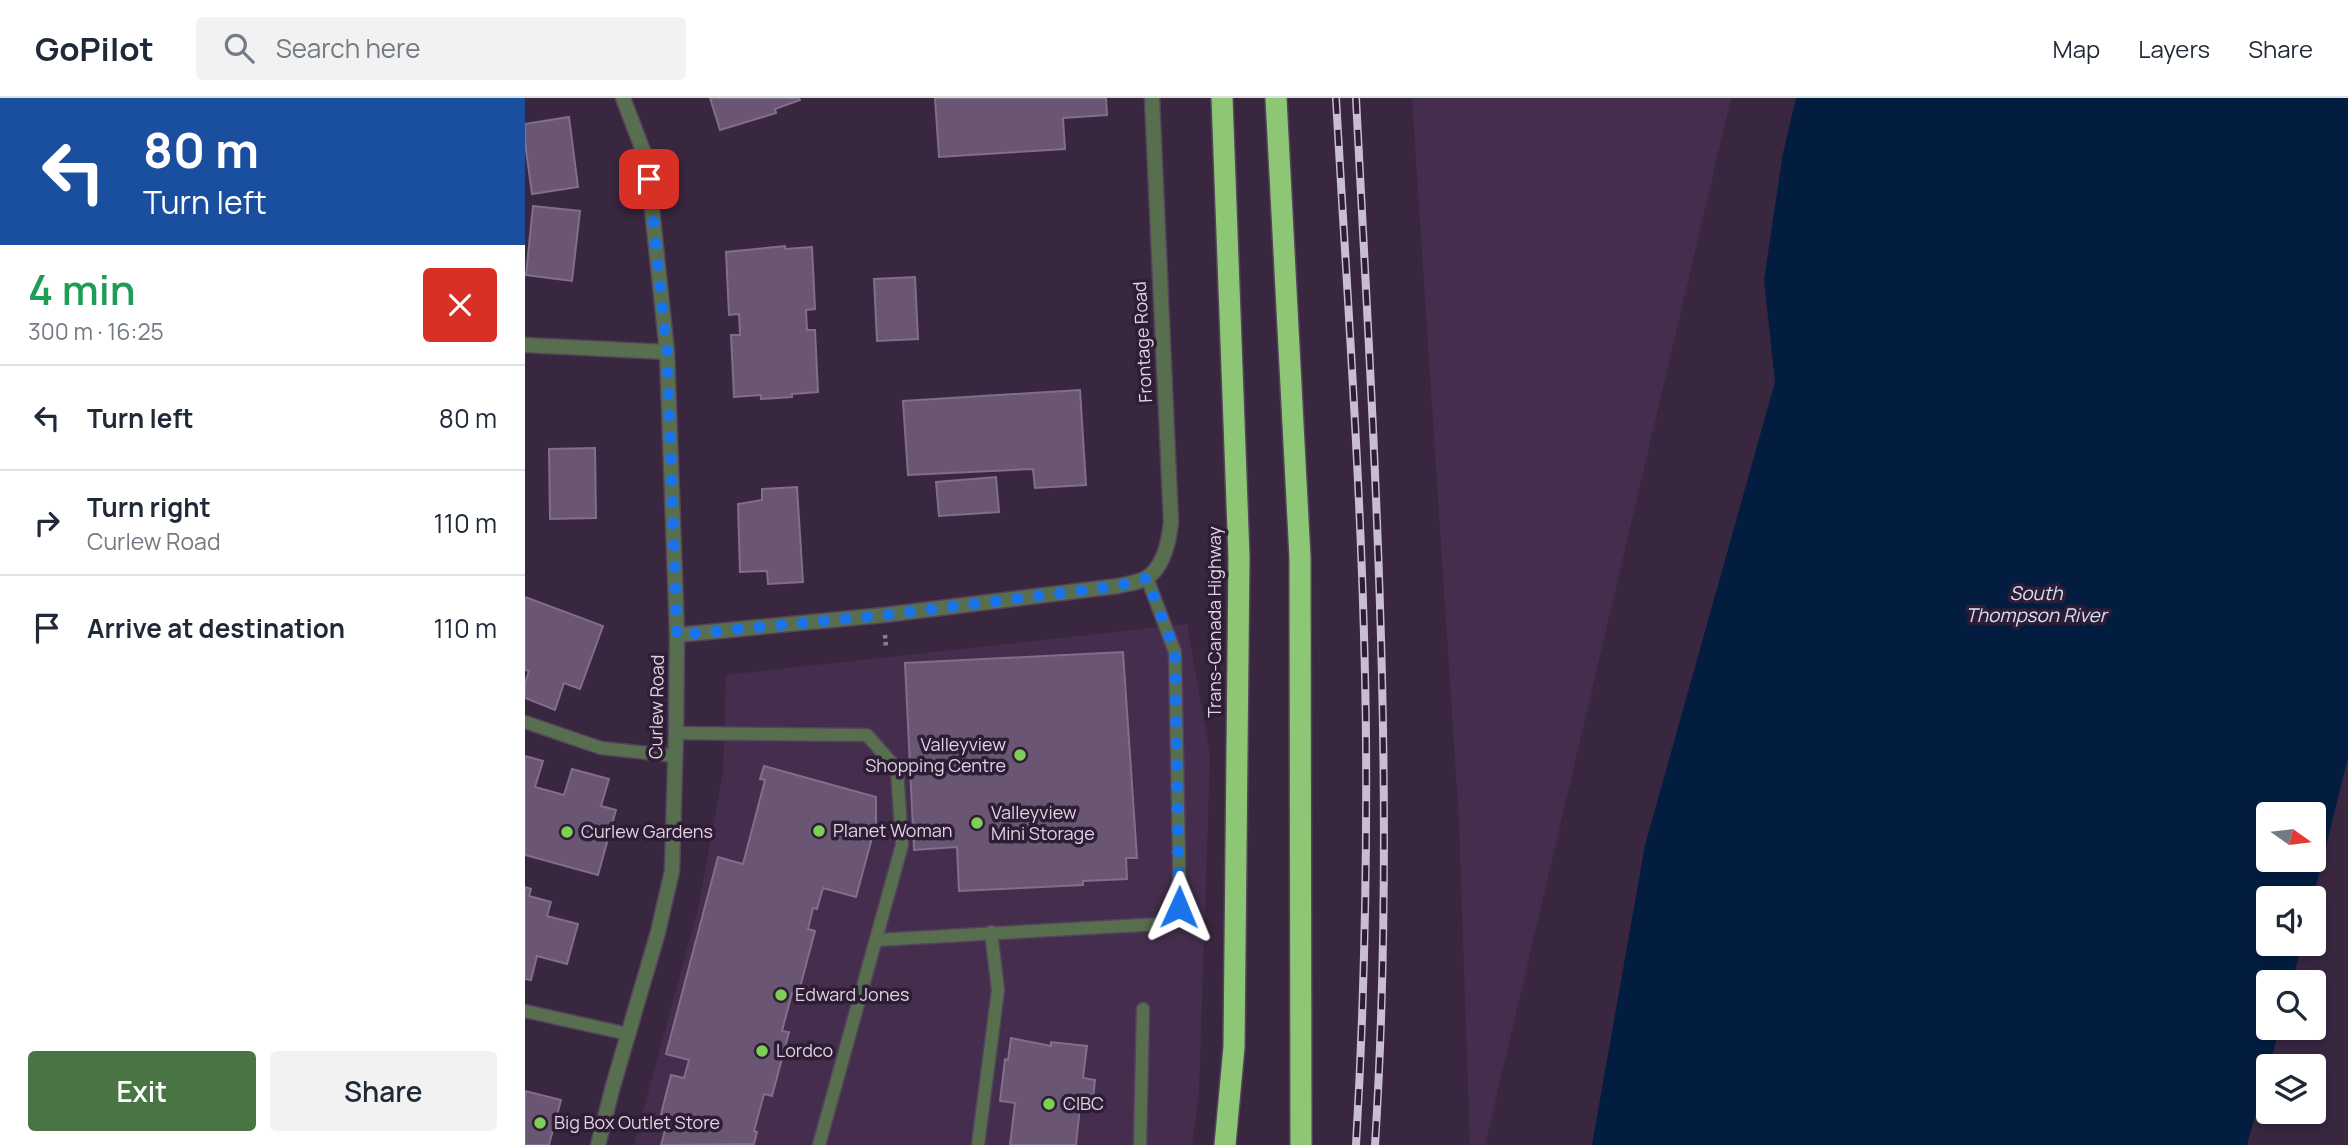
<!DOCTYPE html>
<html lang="en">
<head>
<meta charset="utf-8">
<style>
  :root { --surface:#fff; --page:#f2f2f3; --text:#1f2937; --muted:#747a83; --line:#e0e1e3; --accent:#497544 }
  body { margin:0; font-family:Manrope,sans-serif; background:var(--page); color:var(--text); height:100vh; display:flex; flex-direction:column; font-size:26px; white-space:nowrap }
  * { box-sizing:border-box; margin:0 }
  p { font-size:23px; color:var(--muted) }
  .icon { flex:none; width:38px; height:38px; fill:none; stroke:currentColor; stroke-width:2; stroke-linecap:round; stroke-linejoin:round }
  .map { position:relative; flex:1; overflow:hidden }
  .drawer { display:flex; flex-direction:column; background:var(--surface); width:525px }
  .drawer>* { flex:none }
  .top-card { background:#1a4fa0; color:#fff; overflow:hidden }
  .needle { width:46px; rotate:104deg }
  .controls { position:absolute; left:1731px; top:704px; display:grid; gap:14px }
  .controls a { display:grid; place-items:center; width:70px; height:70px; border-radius:7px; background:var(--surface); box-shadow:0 4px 10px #0003; font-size:35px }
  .pin { position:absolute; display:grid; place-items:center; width:60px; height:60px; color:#fff; margin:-30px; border-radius:14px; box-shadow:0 4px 10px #0006 }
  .me { position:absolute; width:77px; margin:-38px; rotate:1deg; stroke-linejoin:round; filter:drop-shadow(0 0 5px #0008) }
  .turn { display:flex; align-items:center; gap:24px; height:147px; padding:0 28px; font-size:32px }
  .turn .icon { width:91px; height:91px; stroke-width:2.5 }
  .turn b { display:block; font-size:49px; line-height:60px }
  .round { display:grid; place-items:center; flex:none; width:74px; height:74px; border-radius:7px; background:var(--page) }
  .head { display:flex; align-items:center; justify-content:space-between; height:119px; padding:0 28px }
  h1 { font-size:42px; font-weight:600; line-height:52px; color:#1e9e55 }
  .cta { display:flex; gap:14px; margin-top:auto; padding:14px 28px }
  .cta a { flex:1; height:80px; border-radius:7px; background:var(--accent); color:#fff; font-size:28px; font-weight:600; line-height:80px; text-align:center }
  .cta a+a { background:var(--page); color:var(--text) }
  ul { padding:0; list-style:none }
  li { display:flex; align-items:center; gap:21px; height:105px; padding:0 28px; border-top:2px solid var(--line) }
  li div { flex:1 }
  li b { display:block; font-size:26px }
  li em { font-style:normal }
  header { display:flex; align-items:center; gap:42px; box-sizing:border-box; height:98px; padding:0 35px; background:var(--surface); border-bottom:2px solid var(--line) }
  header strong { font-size:33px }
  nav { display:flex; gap:38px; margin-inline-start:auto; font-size:24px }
  .search { width:490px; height:63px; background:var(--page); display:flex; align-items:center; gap:18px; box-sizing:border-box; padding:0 24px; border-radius:7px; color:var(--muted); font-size:26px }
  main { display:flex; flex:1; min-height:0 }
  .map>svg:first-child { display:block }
  .built { fill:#452e4d }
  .water { fill:#031d40; fill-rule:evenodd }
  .building { fill:#6a5672; stroke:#826d8a; stroke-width:2 }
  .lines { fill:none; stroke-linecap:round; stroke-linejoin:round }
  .lane-casing { stroke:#54435a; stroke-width:15 }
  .street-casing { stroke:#54435a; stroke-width:17 }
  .highway-casing { stroke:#54435a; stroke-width:24 }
  .path { stroke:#8d7f93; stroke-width:4.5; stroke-dasharray:3.5 3.5; stroke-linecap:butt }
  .lane { stroke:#586f4f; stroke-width:12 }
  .street { stroke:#586f4f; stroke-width:14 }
  .highway { stroke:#8dc675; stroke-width:21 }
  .rail-casing { stroke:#c9becf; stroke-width:8 }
  .rail { stroke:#2f1d36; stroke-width:5; stroke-dasharray:16; stroke-linecap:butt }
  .route { stroke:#1a73e8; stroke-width:12; stroke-dasharray:0 21.6 }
  .poi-dot { fill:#7cd155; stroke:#2f1d36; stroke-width:2.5 }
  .labels { text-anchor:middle; stroke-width:7; stroke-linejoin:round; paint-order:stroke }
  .street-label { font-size:18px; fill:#dfd4e4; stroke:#2f1d36 }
  .poi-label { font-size:18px; fill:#dfd4e4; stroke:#2f1d36; text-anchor:start }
  .water-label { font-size:19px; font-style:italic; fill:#d5e3f7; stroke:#2f1d36 }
</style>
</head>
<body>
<header>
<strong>GoPilot</strong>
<div class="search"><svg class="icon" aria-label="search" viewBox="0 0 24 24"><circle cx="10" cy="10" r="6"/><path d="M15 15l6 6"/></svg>Search here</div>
<nav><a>Map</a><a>Layers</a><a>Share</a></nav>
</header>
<main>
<section class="drawer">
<div class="top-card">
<div class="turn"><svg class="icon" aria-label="left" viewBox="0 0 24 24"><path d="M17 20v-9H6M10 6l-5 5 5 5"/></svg><div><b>80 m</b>Turn left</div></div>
</div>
<div class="head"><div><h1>4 min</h1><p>300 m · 16:25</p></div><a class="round" style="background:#d93025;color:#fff"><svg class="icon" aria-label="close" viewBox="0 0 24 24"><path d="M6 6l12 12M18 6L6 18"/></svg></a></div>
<ul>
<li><svg class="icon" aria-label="left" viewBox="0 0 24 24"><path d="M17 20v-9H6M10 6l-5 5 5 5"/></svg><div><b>Turn left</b></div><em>80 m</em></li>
<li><svg class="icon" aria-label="right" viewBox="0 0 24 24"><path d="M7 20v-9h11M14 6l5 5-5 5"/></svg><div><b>Turn right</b><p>Curlew Road</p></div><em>110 m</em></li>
<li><svg class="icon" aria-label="arrive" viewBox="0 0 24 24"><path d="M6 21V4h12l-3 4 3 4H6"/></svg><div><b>Arrive at destination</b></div><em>110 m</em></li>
</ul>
<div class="cta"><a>Exit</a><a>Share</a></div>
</section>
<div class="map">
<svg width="1823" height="1047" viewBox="0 0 1823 1047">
  <rect width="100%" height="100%" fill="#392740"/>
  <g class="built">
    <path d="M887,0H1206L960,1047H945L934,723Z"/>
    <path d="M662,526L685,658L674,992L667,1047H109L173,811L198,674L201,577Z"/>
  </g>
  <path class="water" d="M1271,0H1823V660L1788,800H1743V845H1777L1767,884H1743V929H1755L1722,1047H1067L1120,747L1250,284L1239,182L1258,55ZM1743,716H1788V761H1743Z"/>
  <g class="building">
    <path d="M185,0H274L275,2L250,11L251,15L195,32Z"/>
    <path d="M410,0H581L582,17L538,20L540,51L414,59Z"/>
    <path d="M44,19L53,89L7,96L0,44V26Z"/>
    <path d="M8,108L55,113L47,183L1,177Z"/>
    <path d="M260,148V151L287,149L290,211L281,212L282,232H290L293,294L267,296V299L236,301V297L209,299L206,237H215L214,216L204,217L201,154Z"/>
    <path d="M390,179L393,241L352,243L349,181Z"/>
    <path d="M555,292L561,387L510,390L508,371L383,377L378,303Z"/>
    <path d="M70,350L71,420L25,421L24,351Z"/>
    <path d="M471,379L474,414L414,418L411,384Z"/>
    <path d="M272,389L278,484L243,486L242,473L215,474L213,406L237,402V391Z"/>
    <path d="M0,499L78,528L55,591L39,585L30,612L0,600V585L4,573L0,572Z"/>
    <path d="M598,554L612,760H601L602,781L558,783V787L434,793L432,749L389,752L380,565Z"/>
    <path d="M0,658L18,663L10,689L39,697L47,671L84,681L76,708L91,712L73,777L0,757Z"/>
    <path d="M239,668L351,699V725L331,799L298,790L292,811L288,810L283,831L290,833L273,897L267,895L257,933L264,934L247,998L239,996L229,1033L232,1034L229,1046L136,1047L144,1018L136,1016L146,977L159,980L164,962L141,956L193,759L218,766L240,682L235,681Z"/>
    <path d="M0,789L6,791L4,798L26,804L22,818L53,826L42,866L12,858L6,882L0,881Z"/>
    <path d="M486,940L526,948V944L562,948L558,980L570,982L567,1010L555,1009L551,1047H485L490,1005L475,1003L480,961L483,962Z"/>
    <path d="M0,993L36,1002L24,1047H0Z"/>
  </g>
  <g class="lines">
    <g class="lane-casing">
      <g id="lane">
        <path d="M0,624L76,650L150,658"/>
        <path d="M151,635L342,637L372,671L377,747L294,1047"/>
        <path d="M351,842L635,826L647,822L654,809V761L650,554L622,480"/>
        <path d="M0,913L103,936"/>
        <path d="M453,1047L473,892L466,834"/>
        <path d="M615,1047L618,911"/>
      </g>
    </g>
    <g class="street-casing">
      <g id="street">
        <path d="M0,247L142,254"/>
        <path d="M152,537L359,517L593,488C601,486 613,485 621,480C639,470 644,443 646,424L627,0"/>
        <path d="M73,1047L88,988L133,834L147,773L151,635L152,537L142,254L122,63L98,0"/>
      </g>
    </g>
    <g class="highway-casing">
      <g id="highway">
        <path d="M697,0L714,459L709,949L700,1047"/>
        <path d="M751,0L775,460L776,1047"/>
      </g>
    </g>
    <path class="path" d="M360,537L361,550"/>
    <use href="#lane" class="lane"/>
    <use href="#street" class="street"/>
    <use href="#highway" class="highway"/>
    <g class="rail-casing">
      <g id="rail">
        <path d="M811,0C823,213 839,426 841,640C842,776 839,911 831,1047"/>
        <path d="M831,0C849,349 872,698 850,1047"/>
      </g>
    </g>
    <use href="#rail" class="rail"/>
  </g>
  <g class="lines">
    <path class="route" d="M124,81L142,254L152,537L359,517L593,488L622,480L650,554L654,809"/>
  </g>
  <g class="poi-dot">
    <circle cx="495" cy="657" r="7"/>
    <circle cx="452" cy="725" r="7"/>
    <circle cx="294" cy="733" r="7"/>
    <circle cx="42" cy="734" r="7"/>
    <circle cx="256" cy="897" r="7"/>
    <circle cx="237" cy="953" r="7"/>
    <circle cx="524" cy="1006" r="7"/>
    <circle cx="15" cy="1025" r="7"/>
  </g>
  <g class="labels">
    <g class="street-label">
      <text transform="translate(618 244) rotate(-93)" y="6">Frontage Road</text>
      <text transform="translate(690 524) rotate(-90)" y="6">Trans-Canada Highway</text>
      <text transform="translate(132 609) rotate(-89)" y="6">Curlew Road</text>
    </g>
    <g class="poi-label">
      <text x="481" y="653" text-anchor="end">Valleyview<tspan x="481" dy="21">Shopping Centre</tspan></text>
      <text x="466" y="721">Valleyview<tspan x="466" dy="21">Mini Storage</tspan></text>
      <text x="308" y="739">Planet Woman</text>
      <text x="56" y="740">Curlew Gardens</text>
      <text x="270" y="903">Edward Jones</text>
      <text x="251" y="959">Lordco</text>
      <text x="538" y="1012">CIBC</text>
      <text x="29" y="1031">Big Box Outlet Store</text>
    </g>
    <g class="water-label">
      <text x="1511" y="502">South<tspan x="1511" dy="22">Thompson River</tspan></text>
    </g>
  </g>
</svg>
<div class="controls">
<a><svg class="needle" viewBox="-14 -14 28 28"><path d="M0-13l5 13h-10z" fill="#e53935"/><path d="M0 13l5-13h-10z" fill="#747a83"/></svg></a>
<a><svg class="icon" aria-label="sound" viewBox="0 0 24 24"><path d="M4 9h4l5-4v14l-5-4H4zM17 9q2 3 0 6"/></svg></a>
<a><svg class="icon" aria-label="search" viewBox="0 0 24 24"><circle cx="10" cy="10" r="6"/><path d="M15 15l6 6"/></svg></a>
<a><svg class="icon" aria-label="layers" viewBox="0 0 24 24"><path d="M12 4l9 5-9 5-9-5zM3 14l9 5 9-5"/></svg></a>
</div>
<div class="pin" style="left:124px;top:81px;background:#d93025"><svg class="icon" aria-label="arrive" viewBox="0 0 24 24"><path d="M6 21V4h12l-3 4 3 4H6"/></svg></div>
<svg class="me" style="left:654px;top:809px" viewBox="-20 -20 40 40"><path d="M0-17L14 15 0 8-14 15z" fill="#1a73e8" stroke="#fff" stroke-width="4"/></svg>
</div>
</main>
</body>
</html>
